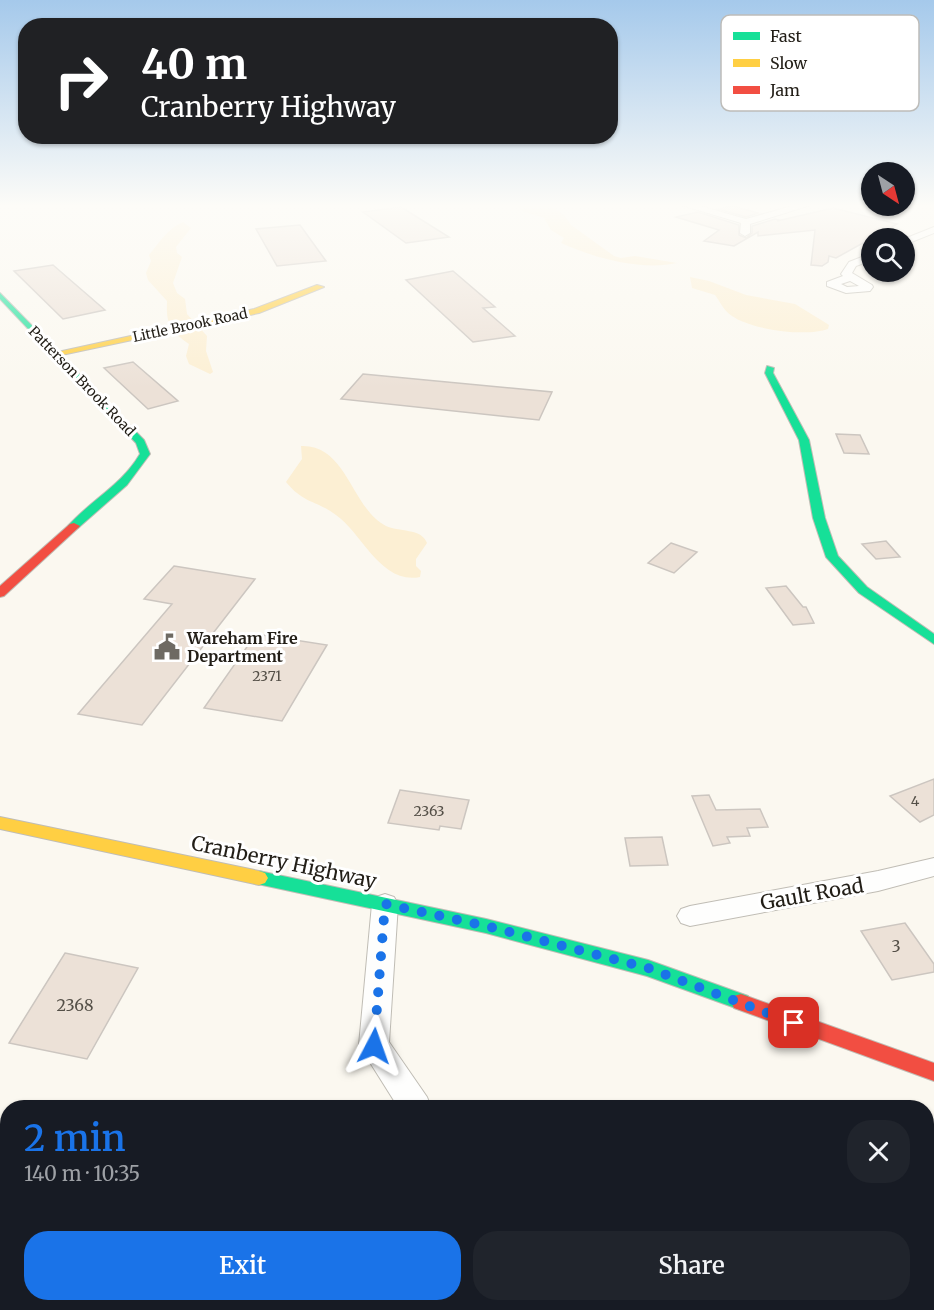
<!DOCTYPE html>
<html lang="en">
<head>
<meta charset="utf-8">
<style>
  :root { --surface:#171b24; --page:#20242c; --text:#f1f3f6; --muted:#9ea1a6; --accent:#1a73e8 }
  body { margin:0; font-family:Merriweather,serif; background:var(--page); color:var(--text); height:100vh; display:flex; flex-direction:column; font-size:22px; white-space:nowrap }
  * { box-sizing:border-box; margin:0 }
  p { font-size:20px; color:var(--muted) }
  .icon { flex:none; width:33px; height:33px; fill:none; stroke:currentColor; stroke-width:2; stroke-linecap:round; stroke-linejoin:round }
  .map { position:relative; flex:1; overflow:hidden }
  .sheet { position:absolute; left:0px; top:1100px; width:934px; height:212px; display:flex; flex-direction:column; background:var(--surface); border-radius:24px 24px 0 0; box-shadow:0 2px 4px #0004 }
  .sheet>* { flex:none }
  .banner { position:absolute; left:18px; top:18px; width:600px; height:126px; border-radius:24px; box-shadow:0 2px 4px #0004; background:#202124; color:#fff; overflow:hidden }
  .needle { width:39px; rotate:144deg }
  .tools { position:absolute; left:861px; top:162px; display:grid; gap:12px }
  .tools a { display:grid; place-items:center; width:54px; height:54px; border-radius:50%; background:var(--surface); box-shadow:0 2px 4px #0004; font-size:30px }
  .pin { position:absolute; display:grid; place-items:center; width:51px; height:51px; color:#fff; margin:-26px; border-radius:12px; box-shadow:0 3px 9px #0006 }
  .me { position:absolute; width:66px; margin:-33px; rotate:4deg; stroke-linejoin:round; filter:drop-shadow(0 0 4px #0008) }
  .turn { display:flex; align-items:center; gap:21px; height:126px; padding:0 24px; font-size:27px }
  .turn .icon { width:78px; height:78px; stroke-width:2.5 }
  .turn b { display:block; font-size:42px; line-height:51px }
  .round { display:grid; place-items:center; flex:none; width:63px; height:63px; border-radius:24px; background:var(--page) }
  .head { display:flex; align-items:center; justify-content:space-between; height:102px; padding:0 24px }
  h1 { font-size:36px; font-weight:600; line-height:45px; color:var(--accent) }
  .button { display:flex; gap:12px; margin-top:auto; padding:12px 24px }
  .button a { flex:1; height:69px; border-radius:24px; background:var(--accent); color:#fff; font-size:24px; font-weight:600; line-height:69px; text-align:center }
  .button a+a { background:var(--page); color:var(--text) }
  .map>svg:first-child { display:block }
  .green { fill:#fcefd3 }
  .building { fill:#ece1d7; stroke:#ccc6c0; stroke-width:1.5 }
  .lines { fill:none; stroke-linecap:round; stroke-linejoin:round }
  .street-casing { stroke:#c0bdb5; stroke-width:2 }
  .fast-casing { stroke:#c0bdb5; stroke-width:2 }
  .slow-casing { stroke:#c0bdb5; stroke-width:2 }
  .jam-casing { stroke:#c0bdb5; stroke-width:2 }
  .street { fill:#fefefd; fill-rule:evenodd }
  .fast { fill:#16e098; fill-rule:evenodd }
  .slow { fill:#ffcf43; fill-rule:evenodd }
  .jam { fill:#f24e42; fill-rule:evenodd }
  .route { stroke:#1a73e8; stroke-width:10; stroke-dasharray:0 18 }
  .labels { text-anchor:middle; stroke-width:6; stroke-linejoin:round; paint-order:stroke }
  .far-street-label { font-size:14px; fill:#221e17; stroke:#fff }
  .number-label { font-size:14px; fill:#544f47 }
  .poi-label { font-size:16px; font-weight:bold; fill:#221e17; stroke:#fff; text-anchor:start }
  .near-number-label { font-size:16px; fill:#544f47 }
  .near-street-label { font-size:20px; fill:#221e17; stroke:#fff }
  .key { fill:#fff; stroke:#bdbcb9; stroke-width:1.5 }
  .key-label { font-size:16px; fill:#221e17 }
</style>
</head>
<body>
<div class="map">
<svg width="934" height="1310" viewBox="0 0 934 1310">
  <rect width="100%" height="100%" fill="#fbf8f0"/>
  <g class="green">
    <path d="M514,204H548L564,215L571,225L614,256L621,258L635,256L677,263C641,271 594,258 561,243L564,238L551,230L544,218L522,211Z"/>
    <path d="M183,222L191,228L176,247L177,253L182,257L173,283L177,293L185,299L187,314L207,336L206,351L213,372L210,374L189,364L186,356L189,344C170,330 166,325 167,301L148,280L146,273L151,261L149,255C159,243 168,228 183,222Z"/>
    <path d="M690,277L709,281L746,295L795,304L826,323L829,325L828,329C806,337 752,330 732,316C723,310 721,303 715,295L692,288Z"/>
    <path d="M301,446C347,444 351,508 386,526C398,532 422,528 427,543L416,559V566L421,571L420,577C381,585 362,533 336,515C316,500 304,504 286,482L302,459Z"/>
  </g>
  <g class="building">
    <path d="M733,206L758,213L746,217L718,209Z"/>
    <path d="M401,207L449,237L406,243L363,212Z"/>
    <path d="M833,208L897,224L836,258L829,256L828,262L822,266L811,265L815,230L758,236V232L734,246L704,241L719,230L676,217L698,212L739,225V235L746,238L752,233V226L775,219L779,220L777,221Z"/>
    <path d="M300,225L326,261L277,266L256,229Z"/>
    <path d="M53,265L105,310L63,319L14,271Z"/>
    <path d="M453,271L495,307L483,308L515,336L473,342L406,280Z"/>
    <path d="M133,362L178,401L148,409L104,368Z"/>
    <path d="M363,374L552,392L539,420L341,399Z"/>
    <path d="M836,434L860,435L869,454L844,453Z"/>
    <path d="M886,541L900,557L876,559L862,544Z"/>
    <path d="M671,543L697,552L674,573L648,563Z"/>
    <path d="M174,566L255,579L142,725L78,714L172,604L144,599Z"/>
    <path d="M786,586L803,607H806L814,623L793,625L766,588Z"/>
    <path d="M256,634L327,645L282,721L204,708Z"/>
    <path d="M934,779V815L920,822L890,796Z"/>
    <path d="M400,790L469,800L461,829L440,826L439,830L388,823Z"/>
    <path d="M709,795L716,810L760,809L768,827L747,828L750,836L727,837L730,843L713,846L692,796Z"/>
    <path d="M662,837L668,865L630,866L625,838Z"/>
    <path d="M905,923L934,964V972L892,980L861,931Z"/>
    <path d="M65,953L138,968L87,1059L9,1043Z"/>
  </g>
  <g class="lines">
    <g class="street-casing">
      <g id="street">
        <path d="M678,204H693L746,219L799,204H814L750,224V233L745,236L740,233L741,223Z"/>
        <path d="M934,227V233L904,245V239Z"/>
        <path d="M872,253V260L856,266L852,273L872,285L873,287L870,291L846,293L827,286V282L843,276L841,274L849,262ZM850,281L859,286L847,287L841,284Z"/>
        <path d="M934,858V876L878,891L690,926L681,923L677,916L681,909L690,906L878,871Z"/>
        <path d="M385,894L394,897L398,904L389,1042L427,1097L431,1107H398L359,1045L372,904L376,897Z"/>
        <path d="M536,1304H574L577,1310H539Z"/>
      </g>
    </g>
    <g class="fast-casing">
      <g id="fast">
        <path d="M0,293L144,440L150,454L127,485L78,528L74,529L68,526C91,500 122,485 140,454L136,443L0,299Z"/>
        <path d="M767,366L774,368L773,373L809,440L825,518L838,556L867,587L934,634V644L859,593L826,557L813,518L799,440L765,373Z"/>
        <path d="M259,871L486,919L648,960L748,996L751,1002L748,1008L741,1010L647,976L486,933L253,883L250,878L253,873Z"/>
      </g>
    </g>
    <g class="slow-casing">
      <g id="slow">
        <path d="M317,285L324,287L259,313L57,356L53,353L254,309Z"/>
        <path d="M0,817L259,871L265,873L268,878L265,883L259,885L0,829Z"/>
      </g>
    </g>
    <g class="jam-casing">
      <g id="jam">
        <path d="M74,523L80,526L78,528L4,596L0,597V586L70,524Z"/>
        <path d="M741,994L934,1063V1081L734,1008L731,1002L734,996Z"/>
      </g>
    </g>
    <use href="#street" class="street"/>
    <use href="#fast" class="fast"/>
    <use href="#slow" class="slow"/>
    <use href="#jam" class="jam"/>
  </g>
  <linearGradient id="sky" x2="0" y2="1"><stop stop-color="#a5c9eb"/><stop offset="0.53" stop-color="#fdfcf8"/><stop offset="1" stop-color="#fdfcf8" stop-opacity="0"/></linearGradient>
  <rect width="934" height="388" fill="url(#sky)"/>
  <g class="lines">
    <path class="route" d="M374,1046L385,904L486,926L648,968L794,1023"/>
  </g>
  <defs>
    <g id="civic-bare" transform="scale(2.07)"><path d="M-.6-6.5H3V-4.5H.6V-3L4-1V1h2V6H-6V1h2V-1L-.6-3ZM-1.2 2.5V6h2.4V2.5Z" fill="#6e6a63" stroke="#fff" stroke-width="2.5" paint-order="stroke"/></g>
  </defs>
  <g fill-rule="evenodd">
    <use href="#civic-bare" x="167" y="647"/>
  </g>
  <g class="labels">
    <g class="far-street-label">
      <text transform="translate(190 325) rotate(-12)" y="5">Little Brook Road</text>
      <text transform="translate(82 381) rotate(46)" y="5">Patterson Brook Road</text>
    </g>
    <g class="number-label">
      <text x="267" y="681">2371</text>
      <text x="915" y="806">4</text>
      <text x="429" y="816">2363</text>
    </g>
    <g class="poi-label">
      <text x="187" y="644">Wareham Fire<tspan x="187" dy="18">Department</tspan></text>
    </g>
    <g class="near-number-label">
      <text x="896" y="952">3</text>
      <text x="75" y="1011">2368</text>
    </g>
    <g class="near-street-label">
      <text transform="translate(284 862) rotate(12)" y="7">Cranberry Highway</text>
      <text transform="translate(812 894) rotate(-10)" y="7">Gault Road</text>
    </g>
  </g>
  <rect x="721" y="15" width="198" height="96" rx="9" class="key"/>
  <rect x="733" y="32" width="27" height="8" fill="#16e098"/>
  <rect x="733" y="59" width="27" height="8" fill="#ffcf43"/>
  <rect x="733" y="86" width="27" height="8" fill="#f24e42"/>
  <g class="key-label">
    <text x="770" y="42">Fast</text>
    <text x="770" y="69">Slow</text>
    <text x="770" y="96">Jam</text>
  </g>
</svg>
<div class="tools">
<a><svg class="needle" viewBox="-14 -14 28 28"><path d="M0-13l5 13h-10z" fill="#e53935"/><path d="M0 13l5-13h-10z" fill="#9ea1a6"/></svg></a>
<a><svg class="icon" aria-label="search" viewBox="0 0 24 24"><circle cx="10" cy="10" r="6"/><path d="M15 15l6 6"/></svg></a>
</div>
<div class="pin" style="left:794px;top:1023px;background:#d93025"><svg class="icon" aria-label="arrive" viewBox="0 0 24 24"><path d="M6 21V4h12l-3 4 3 4H6"/></svg></div>
<svg class="me" style="left:374px;top:1046px" viewBox="-20 -20 40 40"><path d="M0-17L14 15 0 8-14 15z" fill="#1a73e8" stroke="#fff" stroke-width="4"/></svg>
<div class="banner">
<div class="turn"><svg class="icon" aria-label="right" viewBox="0 0 24 24"><path d="M7 20v-9h11M14 6l5 5-5 5"/></svg><div><b>40 m</b>Cranberry Highway</div></div>
</div>
<section class="sheet">
<div class="head"><div><h1>2 min</h1><p>140 m · 10:35</p></div><a class="round"><svg class="icon" aria-label="close" viewBox="0 0 24 24"><path d="M6 6l12 12M18 6L6 18"/></svg></a></div>
<div class="button"><a>Exit</a><a>Share</a></div>
</section>
</div>
</body>
</html>
